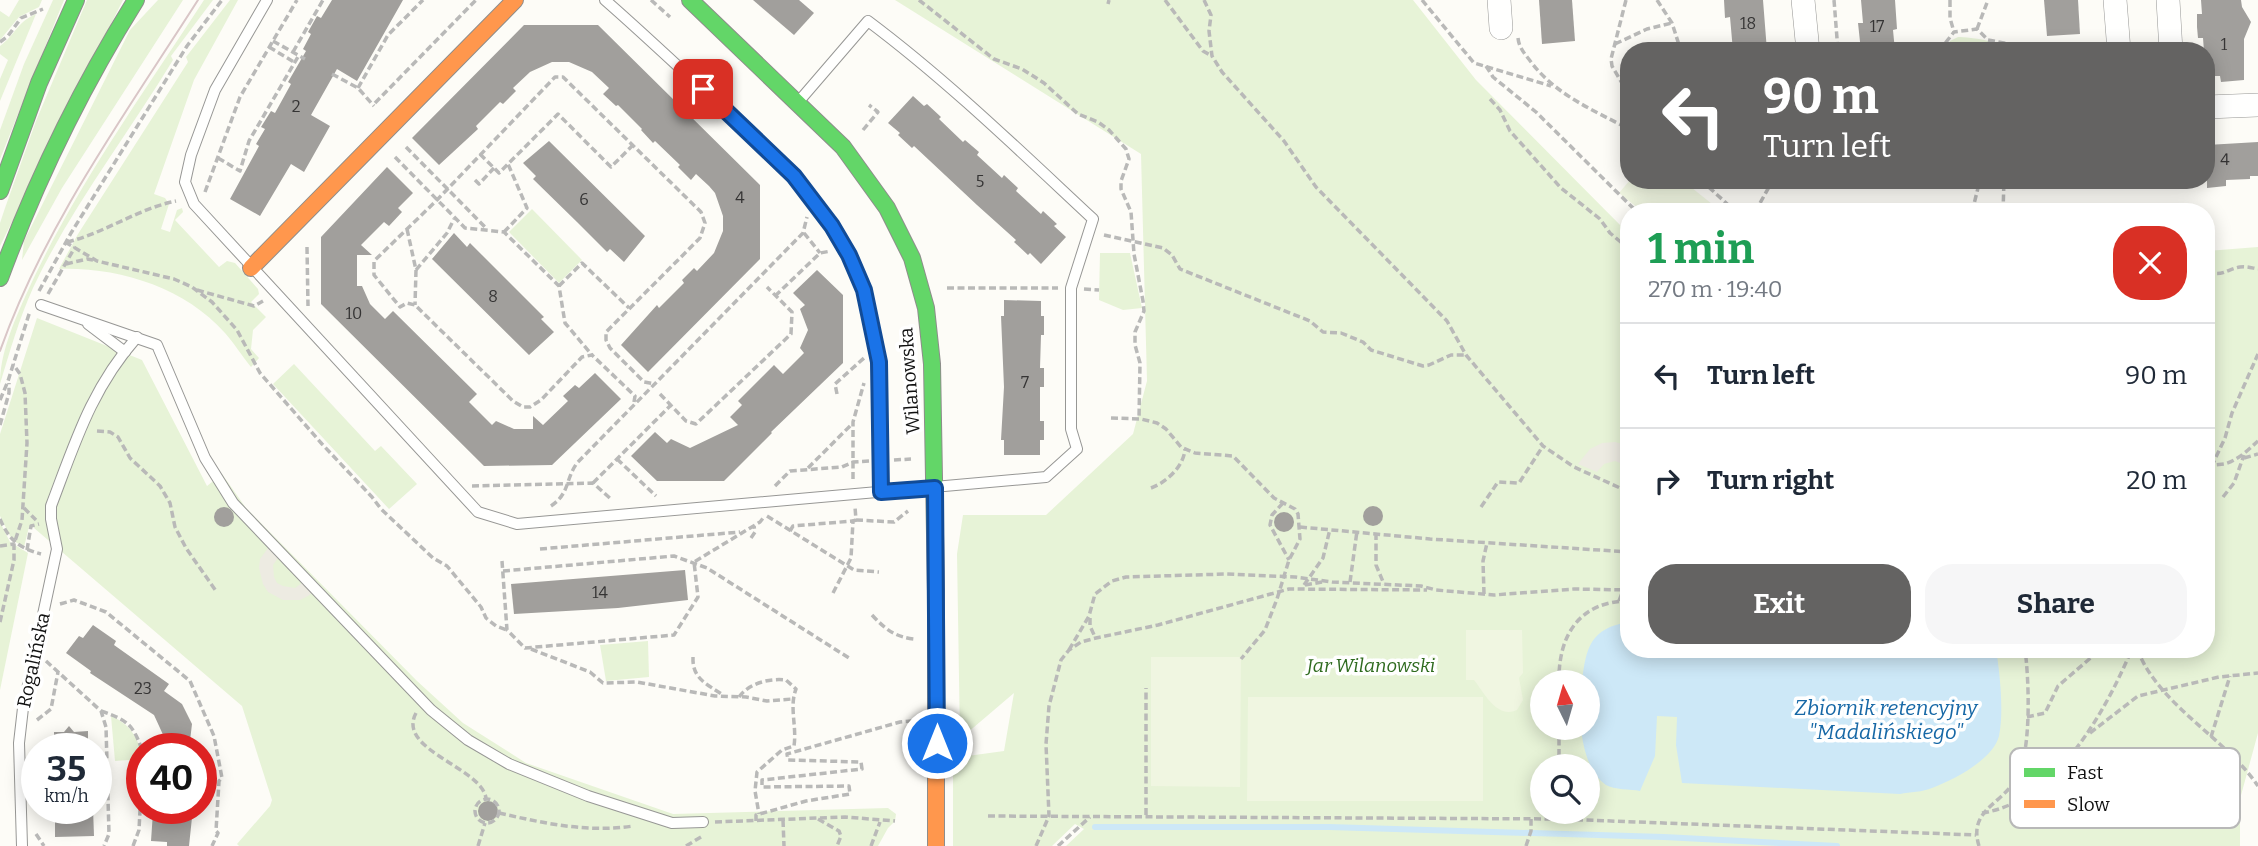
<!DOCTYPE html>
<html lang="en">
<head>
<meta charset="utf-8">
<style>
  :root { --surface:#fff; --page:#f6f6f7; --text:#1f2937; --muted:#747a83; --line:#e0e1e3; --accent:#646362 }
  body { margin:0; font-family:Bitter,serif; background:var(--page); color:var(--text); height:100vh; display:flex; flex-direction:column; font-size:26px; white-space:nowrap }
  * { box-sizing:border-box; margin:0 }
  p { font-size:23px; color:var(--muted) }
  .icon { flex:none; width:38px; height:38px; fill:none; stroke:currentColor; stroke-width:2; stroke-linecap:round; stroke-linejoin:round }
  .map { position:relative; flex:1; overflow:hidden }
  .details { position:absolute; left:1620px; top:203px; width:595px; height:455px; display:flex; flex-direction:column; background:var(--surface); border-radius:28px; box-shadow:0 4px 18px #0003 }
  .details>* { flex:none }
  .guide { position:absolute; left:1620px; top:42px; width:595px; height:147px; border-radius:28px; box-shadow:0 4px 18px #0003; background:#646362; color:#fff; overflow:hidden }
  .needle { width:46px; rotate:355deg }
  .tools { position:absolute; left:1530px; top:670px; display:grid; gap:14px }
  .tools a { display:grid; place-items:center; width:70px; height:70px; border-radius:50%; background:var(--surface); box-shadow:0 4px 18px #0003; font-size:35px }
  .speed { position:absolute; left:21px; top:733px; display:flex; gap:14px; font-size:35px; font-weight:700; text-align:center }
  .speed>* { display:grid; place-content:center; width:91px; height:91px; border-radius:50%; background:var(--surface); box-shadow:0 4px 18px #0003; line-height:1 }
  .speed small { font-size:18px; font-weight:400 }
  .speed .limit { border:10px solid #d22; background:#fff; color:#111 }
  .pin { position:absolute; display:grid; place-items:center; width:60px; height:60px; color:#fff; margin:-30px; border-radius:14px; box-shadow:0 4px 10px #0006 }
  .me { position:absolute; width:77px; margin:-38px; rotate:0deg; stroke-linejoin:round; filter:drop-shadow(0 0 5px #0008) }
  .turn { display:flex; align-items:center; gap:24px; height:147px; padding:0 28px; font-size:32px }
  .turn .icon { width:91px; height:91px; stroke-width:2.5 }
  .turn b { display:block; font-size:49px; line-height:60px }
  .round { display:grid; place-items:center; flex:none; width:74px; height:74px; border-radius:28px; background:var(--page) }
  .summary { display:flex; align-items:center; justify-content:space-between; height:119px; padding:0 28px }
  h1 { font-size:42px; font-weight:700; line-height:52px; color:#1e9e55 }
  .action { display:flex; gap:14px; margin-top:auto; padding:14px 28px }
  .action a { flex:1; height:80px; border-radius:28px; background:var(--accent); color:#fff; font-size:28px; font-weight:700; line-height:80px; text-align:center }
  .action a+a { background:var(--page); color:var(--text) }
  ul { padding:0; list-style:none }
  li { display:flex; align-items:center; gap:21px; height:105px; padding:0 28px; border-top:2px solid var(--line) }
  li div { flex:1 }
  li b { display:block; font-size:26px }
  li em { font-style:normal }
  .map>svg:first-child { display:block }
  .green { fill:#e7f3d7; fill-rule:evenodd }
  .pitch { fill:#f0f6e1 }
  .plaza { fill:#edebe2 }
  .water { fill:#cde8f7 }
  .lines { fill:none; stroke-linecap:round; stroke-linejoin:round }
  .stream { stroke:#cde8f7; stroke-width:6 }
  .building { fill:#a19f9c }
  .lane-casing { stroke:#979795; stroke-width:12 }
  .street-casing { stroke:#979795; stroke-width:24 }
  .fast-casing { stroke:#8e8d8b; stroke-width:18 }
  .slow-casing { stroke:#8e8d8b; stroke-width:18 }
  .path { stroke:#b9b9b8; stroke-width:3.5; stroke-dasharray:7 3.5; stroke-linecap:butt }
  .lane { stroke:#fffffe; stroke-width:10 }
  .street { stroke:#fffffe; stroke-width:23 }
  .fast { stroke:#63d668; stroke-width:16 }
  .slow { stroke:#ff974d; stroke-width:16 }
  .tram { stroke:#d9c6c7; stroke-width:2 }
  .route-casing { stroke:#114b97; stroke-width:18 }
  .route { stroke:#1a73e8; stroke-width:12 }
  .labels { text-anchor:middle; stroke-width:7; stroke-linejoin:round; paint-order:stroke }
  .number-label { font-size:16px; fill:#353434 }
  .street-label { font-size:19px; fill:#111; stroke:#fff }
  .park-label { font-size:19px; font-style:italic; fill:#2f6b1f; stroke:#fff }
  .water-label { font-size:21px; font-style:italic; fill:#1768a6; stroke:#fff }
  .key { fill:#fff; stroke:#b8b8b8; stroke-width:2 }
  .key-label { font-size:19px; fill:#111 }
</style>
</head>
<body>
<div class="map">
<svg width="2258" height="846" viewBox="0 0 2258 846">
  <rect width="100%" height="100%" fill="#fdfcf7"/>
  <g class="green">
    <path d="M19,0H42L39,7L19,17L0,40V11L9,17Z"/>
    <path d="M53,0H64L0,159V130L24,64Z"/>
    <path d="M87,0H123L0,246V223L5,208L36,121Z"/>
    <path d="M158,0H183L62,188L22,260L24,241L130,30Z"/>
    <path d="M204,0H213L171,56L173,60C127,136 71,207 33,288C19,319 10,351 0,384C0,354 13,324 25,297C72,192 141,97 204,0Z"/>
    <path d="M230,0H238L194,80L154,194L165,198L169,204L161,229L170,232L177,210L182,208L183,212L175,220L219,267L227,261L235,263L258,289L259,294L251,302L266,317L253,330L251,349L259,358L251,367C242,356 234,343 225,333C184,287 118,267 59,269L78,234L188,62L186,57Z"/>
    <path d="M895,0H1413L1476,80L1629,234V649H2207V251L2258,247V733L2240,799V846H1066L1084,829L1075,824L1052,846H953V758L1004,751L1014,693L960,739L957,554L963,515H1046L1133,434L1147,381L1141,154ZM1542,682H1587V728H1542ZM1542,766H1587V812H1542Z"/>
    <path d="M36,14L0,101V79L8,60L0,54V46C15,35 17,22 36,14Z"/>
    <path d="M1958,37C1971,37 2005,42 2012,51H1943L1950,41Z"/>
    <path d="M532,209L582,260L559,283L509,232Z"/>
    <path d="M1100,253H1130L1142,308L1123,310L1099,300Z"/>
    <path d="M37,318L142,360L207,486L222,474L246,508L417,681L463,723L526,763L673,814L888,808L896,814L895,821L888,828L878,846H239L237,844L270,806L272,800L242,706L34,528V524L29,527L24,547L12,540L0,516V434Z"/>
    <path d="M294,364L375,451L381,446L417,484L389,509L273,384Z"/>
    <path d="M0,522L10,542L28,553L0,690Z"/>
    <path d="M648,641L649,677L606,681L600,645Z"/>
    <path d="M111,716C130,724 139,738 142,759L115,761Z"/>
  </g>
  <g class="pitch">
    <path d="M1630,180H1682L1722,212H1643L1619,193Z"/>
    <path d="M1466,630H1522L1523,673L1519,678L1523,700L1517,710C1497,719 1485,694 1474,680H1466Z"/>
    <path d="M1151,657H1241L1240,787L1151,786Z"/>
    <path d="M1248,697H1483V801H1247Z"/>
  </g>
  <g class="plaza">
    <path d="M1615,442L1629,446V472L1625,465L1615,461L1604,464L1597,472L1578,464L1590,449L1602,443Z"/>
    <path d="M271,544L280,555L273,565L274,577L277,583L283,586L295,588L306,580L315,590L308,596L300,600H283L268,592L263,584L259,568L260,559Z"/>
  </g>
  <path class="water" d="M1629,622V649H1996C2000,674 2004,712 1999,736C1993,760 1953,780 1932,788C1923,792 1910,792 1900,794L1682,783L1676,745L1677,717L1657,716L1655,756L1640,791C1631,789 1614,790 1606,785C1589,773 1583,748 1581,728H1587V682H1582C1586,648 1590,628 1629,622Z"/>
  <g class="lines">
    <path class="stream" d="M1095,827H1329L1664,837L1837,846"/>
  </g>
  <g class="building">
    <path d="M332,0H403L357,81L337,69L311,115L330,126L304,172L291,164L260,216L230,199L259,146L256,144L265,129L261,127L271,111L275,113L291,84L288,82L306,51L303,49L311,34L308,32L317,16L321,18Z"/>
    <path d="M753,0H799L814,13L794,35Z"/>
    <path d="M1539,0H1572L1575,41L1542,44Z"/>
    <path d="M1724,0H1763L1767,51H1733L1730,17L1725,18Z"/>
    <path d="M1861,0H1895L1897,29L1893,30L1895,51H1861L1858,23H1863Z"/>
    <path d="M2044,0H2078L2080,34L2047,36Z"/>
    <path d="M2201,0H2241L2242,7L2251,22L2244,39V80L2221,82L2220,76H2207V51H2204L2203,38H2198L2197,27V14H2202Z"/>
    <path d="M524,25H598L760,185V259L648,372L621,345L657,305L659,308L684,283L682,280L694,268L697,271L714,253L723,231V216L715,193L709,186L696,174L691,180L678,167L680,165L655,141L653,143L641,130L642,129L618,105L616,106L603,94L609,88L592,72L569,62H552L530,72L513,88L516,91L503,104L500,102L476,126L478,129L439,165L412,138Z"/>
    <path d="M913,96L924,106L927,104L941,117L939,119L963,142L965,140L979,152L977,155L1002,178L1004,175L1018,188L1016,191L1041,214L1043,211L1057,224L1054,226L1066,237L1041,264L1030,253L1028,255L1014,242L1016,240L977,205L914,146L912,148L898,135L900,133L888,123Z"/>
    <path d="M549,141L645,236L624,262L610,249L607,252L577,222L533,179L536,176L523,163Z"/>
    <path d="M2258,142V176H2250V179L2226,180V186L2207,188V145Z"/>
    <path d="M387,167L413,193L398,208L402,212L389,226L384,222L361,245L372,255H357V286H362L370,304L385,319L393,311L477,394L469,402L492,425L496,421L514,429H533V416L543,425L568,401L563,396L575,385L579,388L595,373L621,399L552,465L484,466L321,304V237Z"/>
    <path d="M454,233L467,247L470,243L544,317L541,319L554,332L529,355L432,259Z"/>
    <path d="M817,270L843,295V363L771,432L772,433L724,481H657L631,456L655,432L667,443L671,439L690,448L738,425L730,417L742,405L738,401L774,365L783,374L804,353L800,348L808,330L800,309L805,305L793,293Z"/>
    <path d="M1004,300L1041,301V316H1044V335H1041L1040,368H1044V387H1040V421H1044V440H1040V455H1004V440H1001L1004,387L1001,316H1004Z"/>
    <circle cx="1373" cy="516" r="10"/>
    <circle cx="224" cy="517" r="10"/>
    <circle cx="1284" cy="522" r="10"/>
    <path d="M685,570L688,600L618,608L514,614L511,584Z"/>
    <path d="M93,625L116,641L114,645L169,684L164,691L182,704L192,724L189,749H164L165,739L154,715L90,673L91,671L66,653L79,636L83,638Z"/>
    <path d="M69,726L74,732L88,731V749H54V732H64Z"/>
    <circle cx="488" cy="811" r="10"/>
    <path d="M55,808H93L94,836L55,837Z"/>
    <path d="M158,808H193L189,846H167V842L151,841L153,812L158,813Z"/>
  </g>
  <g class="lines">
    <g class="lane-casing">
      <g id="lane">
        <path d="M267,0L215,90L191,155L185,182L194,204L478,512L517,524L1046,477L1077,449L1071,429V288L1093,219C1020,151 948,81 868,21L800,100"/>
        <path d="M605,0C645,35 684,72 723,108C779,161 841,216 865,291C885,355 882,426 881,492"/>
        <path d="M41,305L157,345L205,458L233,503L431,710L468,740L509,764L588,796L672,823L703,822"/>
        <path d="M88,324L125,352"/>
        <path d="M22,846L19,743L23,708L57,549L51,519V506C75,443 91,389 137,337"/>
      </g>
    </g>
    <g class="street-casing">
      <g id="street">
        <path d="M1499,0L1501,28"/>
        <path d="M1803,0L1808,51"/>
        <path d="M2115,0L2119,51"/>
        <path d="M2168,0L2171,51"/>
        <path d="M2207,107L2258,105"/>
      </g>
    </g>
    <g class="fast-casing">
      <g id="fast">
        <path d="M690,0L843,147L887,208L912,258L926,308L932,364L936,591"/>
        <path d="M0,191L39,83L76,0"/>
        <path d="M0,278C36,180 81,88 136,0"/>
      </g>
    </g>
    <g class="slow-casing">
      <g id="slow">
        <path d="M251,268L515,0"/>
        <path d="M936,846V591"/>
      </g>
    </g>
    <g class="path">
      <path d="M651,0L670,17"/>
      <path d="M919,0L994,59L1022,69L1044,83L1078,114L1098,122L1109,130L1126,149L1129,159L1121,181V189L1131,212L1134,254L1143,301L1144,311L1135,332V345L1140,363L1139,419"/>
      <path d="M1165,0L1203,51L1212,56"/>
      <path d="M1204,0L1211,15L1209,31L1212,56L1222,72L1284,141L1316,187L1447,321L1466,355L1543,446L1574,467L1629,492"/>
      <path d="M1422,0L1474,63L1551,86"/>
      <path d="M1626,0L1611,59L1612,66L1629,95"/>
      <path d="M1657,0L1672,23L1681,51"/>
      <path d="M1834,0L1838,51"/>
      <path d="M1950,0V18L1954,32"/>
      <path d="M1108,4L1109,0"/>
      <path d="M1977,29L1988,0"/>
      <path d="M1518,38C1519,48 1525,54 1531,62C1556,95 1593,110 1629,129"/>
      <path d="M273,41L305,59"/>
      <path d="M0,42L8,36L21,18L43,9"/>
      <path d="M1615,44L1647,29L1672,23"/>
      <path d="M269,47L294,62"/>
      <path d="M1939,51L1954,32L1977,29L1988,40L2010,44L2013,51"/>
      <path d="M293,52L323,0"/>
      <path d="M1486,66L1493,77L1536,112L1637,212"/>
      <path d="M332,74L358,88L374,106"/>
      <path d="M358,88L388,35L423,0"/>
      <path d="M1490,99L1500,110L1510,131L1561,188L1600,219L1610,233L1629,249"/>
      <path d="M375,103L476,0"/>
      <path d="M863,130L878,112L869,105"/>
      <path d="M406,147L487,229"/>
      <path d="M480,154L499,173L558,114L611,167L632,146"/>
      <path d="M395,157L465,228L504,232L559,286L565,323L592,355"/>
      <path d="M218,158L240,171L249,141L299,55"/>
      <path d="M475,180L479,184L494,168"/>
      <path d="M1701,180L1736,212"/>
      <path d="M205,192L240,97L297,0"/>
      <path d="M1755,212L1769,187L1768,180"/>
      <path d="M1972,212L1980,180"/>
      <path d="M2003,212L2004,180"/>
      <path d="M407,229L416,270L415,305"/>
      <path d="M504,232L527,208L508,164"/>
      <path d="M804,233L820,253"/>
      <path d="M1104,235L1163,248L1172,255L1180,269L1310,321L1323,332L1341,333L1363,342L1371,350L1423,366L1429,365L1451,355H1466"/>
      <path d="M65,242L97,261L174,279L192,287L212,302L237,330L260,373L322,444L372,497L381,509L433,558L447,566L481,607L486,618L496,626L507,630"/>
      <path d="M67,242C105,233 137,209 176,201"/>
      <path d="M307,247L308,306"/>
      <path d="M66,264L87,259L93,260"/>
      <path d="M416,270L447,233L454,219"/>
      <path d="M2207,271C2221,278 2227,269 2240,267C2246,266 2252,268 2258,269"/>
      <path d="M559,286L582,263L629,308"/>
      <path d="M947,288H1058"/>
      <path d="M1084,289L1099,290"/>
      <path d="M197,290L254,306L263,301"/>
      <path d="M39,291L71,233L187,46L222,0"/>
      <path d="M48,294L75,247"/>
      <path d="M775,296L820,253L831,251"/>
      <path d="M660,394L686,421L696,424L791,334L792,312L767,287"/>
      <path d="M837,394L835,384L864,358"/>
      <path d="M0,400L8,381L30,311"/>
      <path d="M634,402L635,396L592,355L582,357L541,400L530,407H523L513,401L415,305L407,303L400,307L374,275V261L437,200L555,77H563L701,212L705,223L700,238L606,332V340L610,348L644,382L655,384"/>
      <path d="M1111,418L1141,419L1157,423L1166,429L1181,447L1195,453L1233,456L1274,498L1295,509L1298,514L1300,539L1289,560L1277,599L1265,630L1241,659"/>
      <path d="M0,425L9,393V383"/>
      <path d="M97,431L110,432L118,437L130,458L160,486L170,503L175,527L186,548L216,591"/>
      <path d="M2244,458L2258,454"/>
      <path d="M617,459L656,496"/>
      <path d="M894,460L911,459"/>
      <path d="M808,468L852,424"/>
      <path d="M2207,468C2213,464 2217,465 2224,464C2237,461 2248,450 2258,441"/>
      <path d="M2207,476L2225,438L2232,413L2258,354"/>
      <path d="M853,479V422L864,383"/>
      <path d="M593,483L671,405"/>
      <path d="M472,486L593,483L612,500"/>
      <path d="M775,486L790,471L842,467L853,462L869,461"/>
      <path d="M1151,488C1167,482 1184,466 1185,449"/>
      <path d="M2223,497L2234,483L2244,455"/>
      <path d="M1283,503L1272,515L1270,525L1289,560"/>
      <path d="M551,506C570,493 565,480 577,463L803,233L807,217"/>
      <path d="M1481,507L1498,482L1519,483L1543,446"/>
      <path d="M24,508L36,520"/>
      <path d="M767,516L854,570L879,572"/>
      <path d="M0,519C9,540 19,548 41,554"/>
      <path d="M856,520L894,522L908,511"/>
      <path d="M1300,527L1430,539L1629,552"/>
      <path d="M790,531L793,526L853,521"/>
      <path d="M1376,533V565L1384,584"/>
      <path d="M751,538L755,532L754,526"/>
      <path d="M0,546L14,544"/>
      <path d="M540,549L740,532"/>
      <path d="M27,550L31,526L39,524"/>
      <path d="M502,561L507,630L525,648L674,635L698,597L694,562L760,522L764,517"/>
      <path d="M503,571L674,556L707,568L849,658"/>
      <path d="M1350,582L1357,531"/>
      <path d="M1304,585L1323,558L1330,529"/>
      <path d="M1305,585L1322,582"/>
      <path d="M833,593L851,558L853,521L856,520L855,507"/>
      <path d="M1484,594L1483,561L1487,543"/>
      <path d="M1619,601L1629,575"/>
      <path d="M60,604L74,600L106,612L190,681L214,736L222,778L219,781L216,831L218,833L212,846"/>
      <path d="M872,615C885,629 895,637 914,639"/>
      <path d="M1090,618V626L1095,637"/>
      <path d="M0,622L14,560V544L22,520L27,443L25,393L20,374L13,364"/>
      <path d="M531,649L590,672L603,683L637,682L715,696L746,697L767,701L792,699"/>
      <path d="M2137,649C2160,707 2224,736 2258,786"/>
      <path d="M1069,650L1089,616L1095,594L1112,581L1126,577L1226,574L1295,577L1332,582L1421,586L1436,590L1494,595L1574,589L1629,590"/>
      <path d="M693,657C692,679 707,684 723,695"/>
      <path d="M46,661L101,711L106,727L109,834L104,846"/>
      <path d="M1559,682C1558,636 1579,601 1629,601"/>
      <path d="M739,697C749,683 770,678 786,680L796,689C789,707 797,726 794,746L782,750L757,772L755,791L759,814"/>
      <path d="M101,711C127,720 133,724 142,750"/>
      <path d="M416,713C396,750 481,767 486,798"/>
      <path d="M2027,717L2045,713L2058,686L2101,649"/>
      <path d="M37,720L51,709L58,672"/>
      <path d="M1559,728V766"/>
      <path d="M2090,733L2138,696L2219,677L2258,673"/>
      <path d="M2211,737L2230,676"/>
      <circle cx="487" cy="811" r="12"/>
      <path d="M1559,812V819"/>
      <path d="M499,813C543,823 587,833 633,826"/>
      <path d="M1982,813C2056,802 2105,712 2132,649"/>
      <path d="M1146,815V688"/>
      <path d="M988,816L1559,819L1976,835"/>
      <path d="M818,819L839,831L841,836L837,846"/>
      <path d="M783,820L784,846"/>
      <path d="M756,821V815L806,801L850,794L849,786L762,787V780L862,769L861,762L788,760L787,754L900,722L912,721"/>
      <path d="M715,822L845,817L895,821"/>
      <path d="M36,834L44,846"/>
      <path d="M133,846L139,830L142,771"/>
      <path d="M478,846L485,823"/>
      <path d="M686,846L701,837"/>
      <path d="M871,846L880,822"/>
      <path d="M1036,846L1049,816L1046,744L1049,706L1061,660L1069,650L1081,642L1096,638L1158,625L1289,589L1427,590"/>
      <path d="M1058,846L1090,817"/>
      <path d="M1526,846L1531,831V819"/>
      <path d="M1979,846C1968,810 2001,805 2016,779C2032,753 2029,680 2025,649"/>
    </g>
    <use href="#lane" class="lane"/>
    <use href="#street" class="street"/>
    <use href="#fast" class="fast"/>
    <use href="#slow" class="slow"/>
    <path class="tram" d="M0,351C45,224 126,113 198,0"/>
  </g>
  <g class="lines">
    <g class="route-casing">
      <path id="route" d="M703,89L794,176L832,226L849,255L864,290L879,362L881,492L935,488L937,743"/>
    </g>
    <use href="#route" class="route"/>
  </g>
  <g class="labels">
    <g class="number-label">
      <text x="1748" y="29">18</text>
      <text x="1877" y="32">17</text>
      <text x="2224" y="50">1</text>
      <text x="296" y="112">2</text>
      <text x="2225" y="165">4</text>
      <text x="980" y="187">5</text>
      <text x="740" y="203">4</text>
      <text x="584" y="205">6</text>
      <text x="493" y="302">8</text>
      <text x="354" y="319">10</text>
      <text x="1025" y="388">7</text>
      <text x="600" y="598">14</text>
      <text x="143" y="694">23</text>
    </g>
    <g class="street-label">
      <text transform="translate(909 381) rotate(-94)" y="7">Wilanowska</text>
      <text transform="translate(33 660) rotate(-78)" y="7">Rogalińska</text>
    </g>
    <g class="park-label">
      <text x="1371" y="672">Jar Wilanowski</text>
    </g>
    <g class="water-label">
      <text x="1886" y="715">Zbiornik retencyjny<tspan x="1886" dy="24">"Madalińskiego"</tspan></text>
    </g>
  </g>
  <rect x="2010" y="748" width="230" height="80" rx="10" class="key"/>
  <rect x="2024" y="768" width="31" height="9" fill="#63d668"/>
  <rect x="2024" y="800" width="31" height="8" fill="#ff974d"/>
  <g class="key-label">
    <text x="2067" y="779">Fast</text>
    <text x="2067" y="811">Slow</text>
  </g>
</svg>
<div class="tools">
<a><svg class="needle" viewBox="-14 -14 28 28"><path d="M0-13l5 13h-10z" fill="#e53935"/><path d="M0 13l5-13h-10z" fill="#747a83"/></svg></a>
<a><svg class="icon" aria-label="search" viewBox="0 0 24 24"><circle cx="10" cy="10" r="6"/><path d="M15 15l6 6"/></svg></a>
</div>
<div class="speed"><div>35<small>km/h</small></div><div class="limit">40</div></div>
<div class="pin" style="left:703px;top:89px;background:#d93025"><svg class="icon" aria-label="arrive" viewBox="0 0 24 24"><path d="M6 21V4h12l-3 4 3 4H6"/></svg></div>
<svg class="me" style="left:937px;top:743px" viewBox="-20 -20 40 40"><circle r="17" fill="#1a73e8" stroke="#fff" stroke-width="3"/><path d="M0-11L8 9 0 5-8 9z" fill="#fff"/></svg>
<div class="guide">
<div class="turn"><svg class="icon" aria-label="left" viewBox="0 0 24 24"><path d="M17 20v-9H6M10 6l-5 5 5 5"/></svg><div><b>90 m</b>Turn left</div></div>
</div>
<section class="details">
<div class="summary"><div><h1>1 min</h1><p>270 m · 19:40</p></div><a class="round" style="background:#d93025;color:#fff"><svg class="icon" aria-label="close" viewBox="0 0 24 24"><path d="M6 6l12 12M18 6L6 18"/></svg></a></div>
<ul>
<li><svg class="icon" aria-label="left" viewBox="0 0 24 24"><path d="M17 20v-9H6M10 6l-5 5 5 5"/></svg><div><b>Turn left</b></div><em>90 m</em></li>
<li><svg class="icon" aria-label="right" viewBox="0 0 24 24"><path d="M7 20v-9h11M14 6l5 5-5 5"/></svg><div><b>Turn right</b></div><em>20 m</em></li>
</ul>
<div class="action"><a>Exit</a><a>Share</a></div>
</section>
</div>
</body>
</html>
